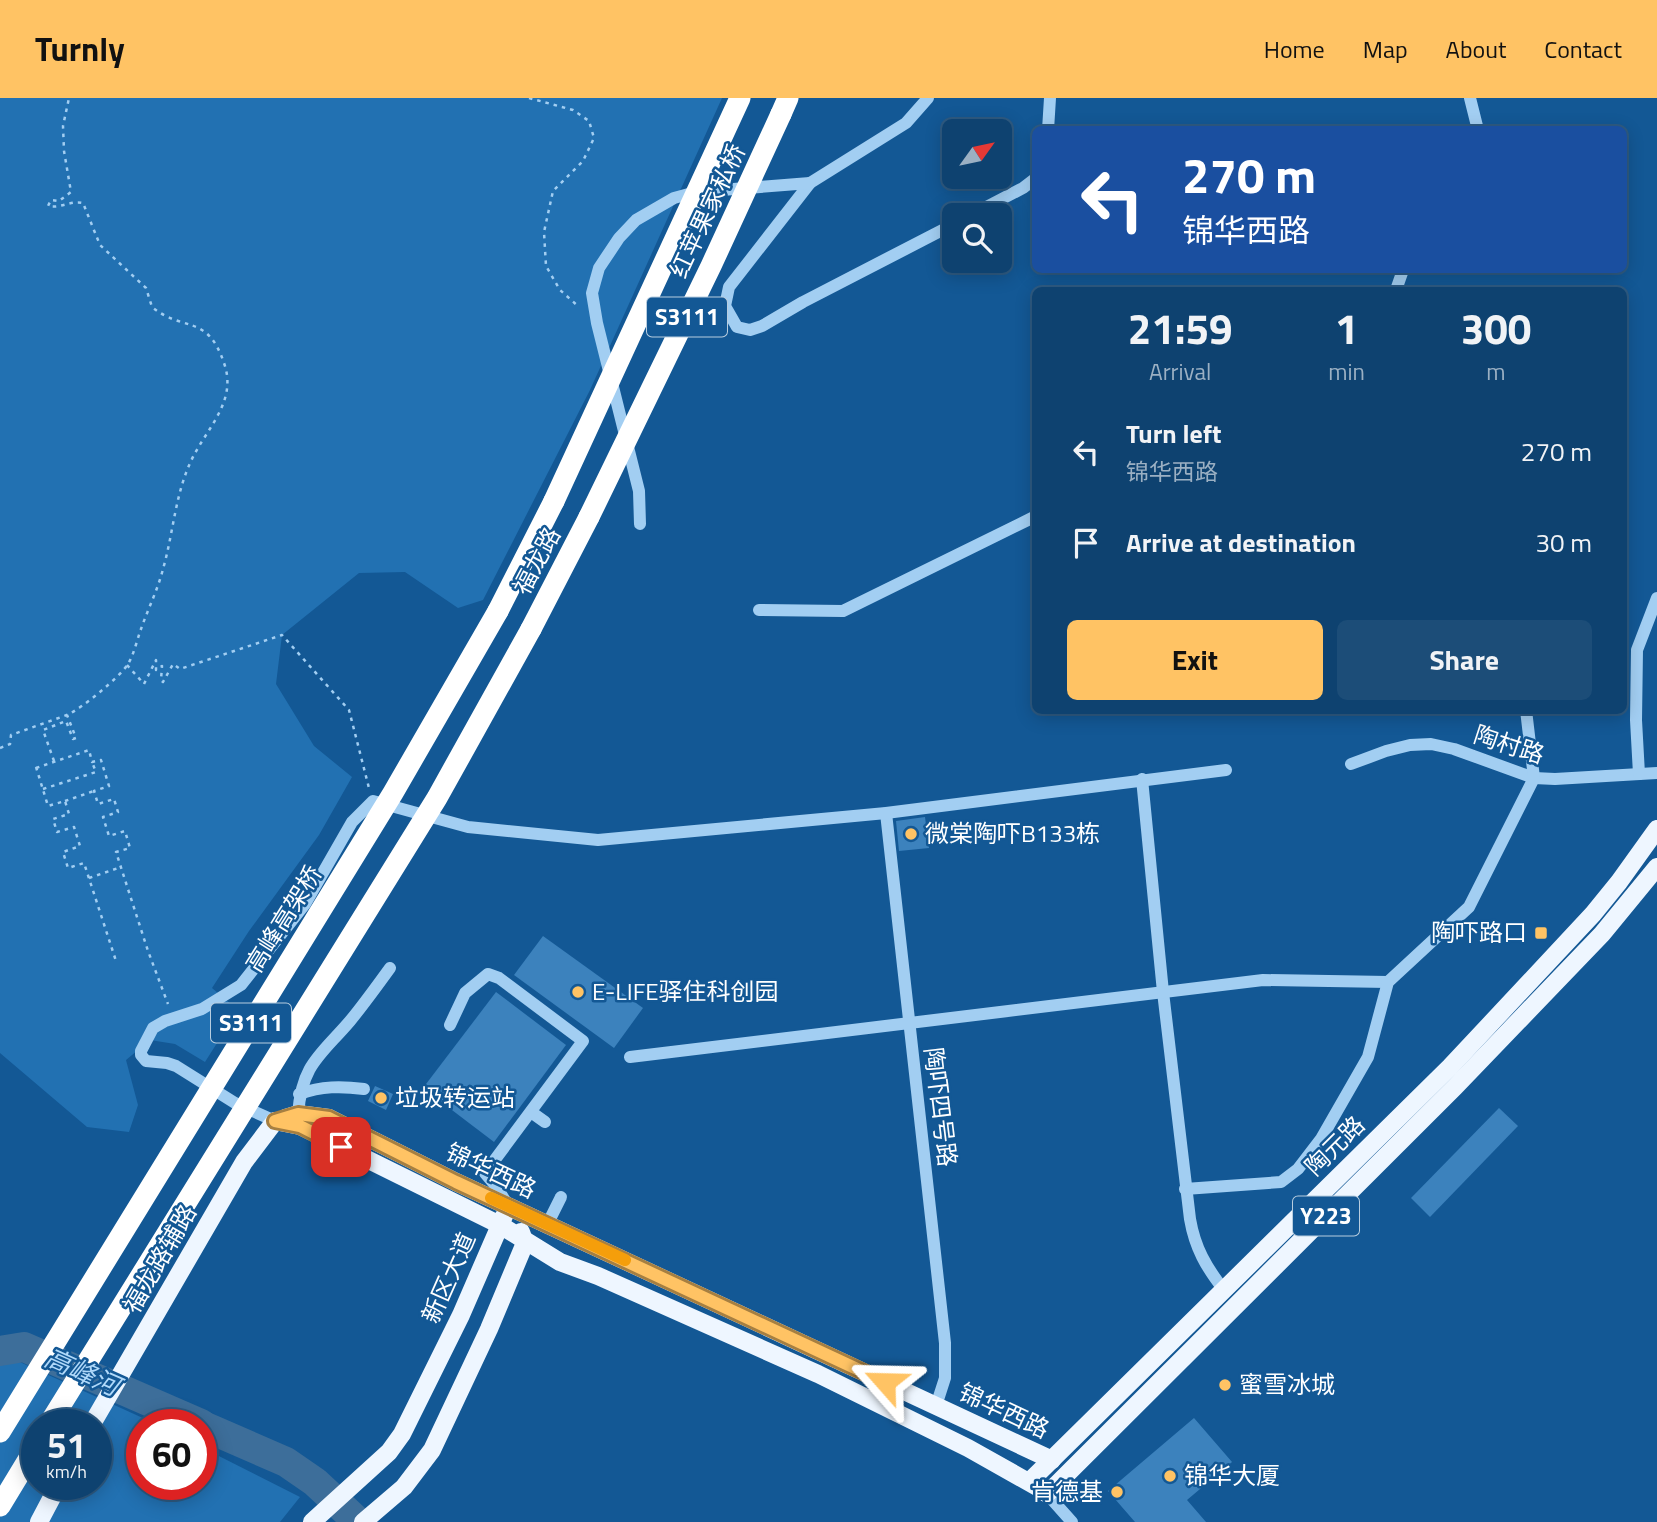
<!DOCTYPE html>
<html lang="en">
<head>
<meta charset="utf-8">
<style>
  :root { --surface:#0e4270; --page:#1c4d78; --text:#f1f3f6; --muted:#9bb0c3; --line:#2e5b83; --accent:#ffc364 }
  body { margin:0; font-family:"Titillium Web","Noto Sans SC",sans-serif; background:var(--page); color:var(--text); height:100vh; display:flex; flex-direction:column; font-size:26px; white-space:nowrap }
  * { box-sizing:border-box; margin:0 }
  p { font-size:23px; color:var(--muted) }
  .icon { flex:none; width:38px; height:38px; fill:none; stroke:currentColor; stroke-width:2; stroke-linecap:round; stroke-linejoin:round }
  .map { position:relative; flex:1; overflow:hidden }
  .panel { position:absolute; left:1032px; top:189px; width:595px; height:427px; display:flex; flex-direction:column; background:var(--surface); border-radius:10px; box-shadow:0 4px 18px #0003,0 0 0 2px var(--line) }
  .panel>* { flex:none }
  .banner { position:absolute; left:1032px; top:28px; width:595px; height:147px; border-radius:10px; box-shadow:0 4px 18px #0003,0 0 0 2px var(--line); background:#1a4fa0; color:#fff; overflow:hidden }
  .needle { width:46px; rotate:57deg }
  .fabs { position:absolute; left:942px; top:21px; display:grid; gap:14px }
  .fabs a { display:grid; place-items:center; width:70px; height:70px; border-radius:10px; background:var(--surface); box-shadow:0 4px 18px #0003,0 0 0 2px var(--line); font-size:35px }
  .speed { position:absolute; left:21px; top:1311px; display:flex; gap:14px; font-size:35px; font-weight:700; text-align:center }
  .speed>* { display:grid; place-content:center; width:91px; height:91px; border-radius:50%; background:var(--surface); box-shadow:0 4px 18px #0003,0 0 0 2px var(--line); line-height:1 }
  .speed small { font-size:18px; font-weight:400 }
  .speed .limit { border:10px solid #d22; background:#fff; color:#111 }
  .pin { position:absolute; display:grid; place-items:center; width:60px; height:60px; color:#fff; margin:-30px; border-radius:14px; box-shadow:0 4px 10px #0006 }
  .me { position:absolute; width:77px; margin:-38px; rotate:295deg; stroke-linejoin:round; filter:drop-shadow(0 0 5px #0008) }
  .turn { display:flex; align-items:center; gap:24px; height:147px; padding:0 35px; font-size:32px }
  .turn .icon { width:91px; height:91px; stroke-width:2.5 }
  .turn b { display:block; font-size:49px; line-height:60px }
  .eta { display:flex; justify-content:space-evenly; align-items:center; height:119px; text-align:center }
  .eta b { font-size:42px; font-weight:700; line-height:49px }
  .cta { display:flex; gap:14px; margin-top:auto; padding:14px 35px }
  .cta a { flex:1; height:80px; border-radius:10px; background:var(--accent); color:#111; font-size:28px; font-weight:700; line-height:80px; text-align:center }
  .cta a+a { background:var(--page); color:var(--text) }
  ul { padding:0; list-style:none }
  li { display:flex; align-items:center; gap:21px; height:91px; padding:0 35px }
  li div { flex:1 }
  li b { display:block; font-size:26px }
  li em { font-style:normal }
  header { display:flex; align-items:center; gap:42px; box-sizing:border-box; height:98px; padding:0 35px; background:var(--accent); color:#111 }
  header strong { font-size:33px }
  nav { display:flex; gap:38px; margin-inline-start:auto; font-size:24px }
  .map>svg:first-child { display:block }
  .green { fill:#2271b2; fill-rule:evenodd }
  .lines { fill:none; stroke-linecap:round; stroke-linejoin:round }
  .river { stroke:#3d6e9a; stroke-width:30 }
  .building { fill:#3c82bd }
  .path { stroke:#a2cef2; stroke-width:2.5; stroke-dasharray:3.5 5; stroke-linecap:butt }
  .minor { stroke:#a2cef2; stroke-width:12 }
  .major { stroke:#eef6ff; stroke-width:18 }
  .highway { stroke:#fff; stroke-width:21 }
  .highway-bridge { stroke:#fff; stroke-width:21 }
  .route-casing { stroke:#a67f41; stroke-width:18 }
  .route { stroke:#ffc364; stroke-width:12 }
  .slow { stroke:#f59e0b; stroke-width:12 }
  .poi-dot { fill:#ffc364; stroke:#135895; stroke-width:2.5 }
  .labels { text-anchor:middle; stroke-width:5; stroke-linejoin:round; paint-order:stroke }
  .shield { fill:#135895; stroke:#b8cddf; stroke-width:2 }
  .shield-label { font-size:23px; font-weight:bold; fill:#fff }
  .street-label { font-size:24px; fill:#fff; stroke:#135895 }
  .poi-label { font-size:24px; fill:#fff; stroke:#135895; text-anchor:start }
  .water-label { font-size:26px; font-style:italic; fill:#afd8f9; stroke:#135895 }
</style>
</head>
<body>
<header>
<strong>Turnly</strong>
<nav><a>Home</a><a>Map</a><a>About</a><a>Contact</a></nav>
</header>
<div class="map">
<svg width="1657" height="1424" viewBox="0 0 1657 1424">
  <rect width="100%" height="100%" fill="#135895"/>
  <g class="green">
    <path d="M0,0H722L590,292L483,502L458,510L405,474L359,475L282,537L276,586L314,648L352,679L319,737L249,833L212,890L238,912L205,964L175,946L150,942L126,962L138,1007L129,1034L87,1029L0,955Z"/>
    <path d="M0,1255L156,1326H142V1386H201V1349L300,1399L280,1424H0ZM37,1326H96V1386H37Z"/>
  </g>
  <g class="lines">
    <g class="river">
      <path d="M0,1253L24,1249L201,1326"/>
      <path d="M201,1327L286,1364L315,1384L358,1424"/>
    </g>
  </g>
  <g class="building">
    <path d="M925,719L929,750L899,753L896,723Z"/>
    <path d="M543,838L643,910L614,950L514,877Z"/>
    <path d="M496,894L566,947L494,1044L423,990Z"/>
    <path d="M375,988L393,996L386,1012L368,1003Z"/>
    <path d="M1499,1010L1518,1028L1430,1119L1411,1100Z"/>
    <path d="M1194,1320L1232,1364L1187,1402L1206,1424H1135L1108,1393Z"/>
  </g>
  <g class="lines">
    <g class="path">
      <path d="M529,0L573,12L589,23L594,40L583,63L553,93L544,134L546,168L560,192L579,209"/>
      <path d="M127,567L144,586L156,562V572L162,568L161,582L163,584L173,566L180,571L282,537L349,612L369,690"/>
      <path d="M0,650L10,646L11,637L67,617"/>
      <path d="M54,663L43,632L66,623L73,641L76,640L67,617C81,611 120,579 128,566C134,556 137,542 141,531C148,511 158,491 163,471C174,433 175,393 194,357C210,327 237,301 224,265C207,215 184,235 152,209L146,190L100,147L83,105C71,102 60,111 48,108L51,102L59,103L71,94L64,53L63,28L69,0"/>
      <path d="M36,669L48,708L65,703L69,716L53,721L57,734L74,729L80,748L63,754L68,770L84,765L116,863"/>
      <path d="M36,670L89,652L92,664L101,662L109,688L94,693L98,706L114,701L118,714L103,719L109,738L125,733L130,750L116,754L148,853L168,906"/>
      <path d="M43,691L96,674L92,664"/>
      <path d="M65,703L94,693"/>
      <path d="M89,780L121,769"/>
    </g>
    <g class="minor">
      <path d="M928,0L906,25L810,85L729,189L725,208L737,229L750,232L762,228L803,204L954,126"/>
      <path d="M1470,0L1478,32"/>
      <path d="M1048,32L1050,0"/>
      <path d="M971,117L1023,90L1036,80"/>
      <path d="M1396,192L1403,172"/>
      <path d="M640,426L639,393L597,225L592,195L599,170L619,140L636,122L674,100L696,94L810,85"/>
      <path d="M759,512L843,513L1036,418"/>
      <path d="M1351,666L1386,653L1410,647L1431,646L1454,651L1534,680L1555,681L1657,675"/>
      <path d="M1639,676L1636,622L1637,552L1657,500"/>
      <path d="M1142,681L1163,894L1190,1121C1195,1150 1206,1169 1224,1192"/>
      <path d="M886,715L945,1245V1280L936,1308"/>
      <path d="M450,927L465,895L488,876L499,880L583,943L485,1075L496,1088L509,1109"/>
      <path d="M630,959L1263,882L1388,884"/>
      <path d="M299,996C322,988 341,988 364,991"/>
      <path d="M531,1014L545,1024"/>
      <path d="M298,1016C302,966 320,958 350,923C364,906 377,888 390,870"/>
      <path d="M275,1023L235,1005L176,968L167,965L146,963L141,957V953L153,930L165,923L202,911L241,887L305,806L352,724L373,703L468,729L598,742L886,715L1226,672"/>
      <path d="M1185,1091L1281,1084L1298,1071L1321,1041L1368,959L1388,884L1469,809L1534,680L1526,612"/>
      <path d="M547,1127L561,1099"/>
      <path d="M1047,1396L1072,1424"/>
    </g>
    <g class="major">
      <path d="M285,1020L298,1016L329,1020L456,1084L1052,1362"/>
      <path d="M275,1023L300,1028L500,1127L560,1164L598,1178L818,1276L968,1350L1039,1390"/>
      <path d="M92,1326L244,1064L275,1023"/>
      <path d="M1030,1383L1450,969L1593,816L1619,784L1657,731"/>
      <path d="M1047,1396L1455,989L1602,836L1657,769"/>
      <path d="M39,1424L59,1386"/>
      <path d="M312,1424L389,1354L402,1336L461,1217L504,1118"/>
      <path d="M363,1424L404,1389L432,1352L489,1231L525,1145L521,1134"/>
    </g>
    <g class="highway">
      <path d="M781,16L788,0"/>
      <path d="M498,513L554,403"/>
      <path d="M531,531L589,419"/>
      <path d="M0,1408L37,1347"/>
    </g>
    <g class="highway-bridge">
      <path d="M554,403L740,0"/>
      <path d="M589,419L711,168L781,16"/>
      <path d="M49,1326L437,700L531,531"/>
      <path d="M0,1334L393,695L498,513"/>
    </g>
  </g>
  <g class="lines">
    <g class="route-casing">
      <path id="route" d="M341,1049L300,1028L275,1023L298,1016L329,1020L456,1084L885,1284"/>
    </g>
    <use href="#route" class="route"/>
    <path class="slow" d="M491,1100L625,1162"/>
  </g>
  <g class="poi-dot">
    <circle cx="911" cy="736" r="7"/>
    <rect x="1534" y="828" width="14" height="14" rx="3.5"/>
    <circle cx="578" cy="894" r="7"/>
    <circle cx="381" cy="1000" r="7"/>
    <circle cx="1225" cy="1287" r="7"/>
    <circle cx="1170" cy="1378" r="7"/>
    <circle cx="1117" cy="1394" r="7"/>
  </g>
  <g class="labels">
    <g class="shield">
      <rect x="647" y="199.5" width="80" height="39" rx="5"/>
      <rect x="211" y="905.5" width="80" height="39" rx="5"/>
      <rect x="1293" y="1098.5" width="66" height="39" rx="5"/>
    </g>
    <g class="shield-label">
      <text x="687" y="227">S3111</text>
      <text x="251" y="933">S3111</text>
      <text x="1326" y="1126">Y223</text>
    </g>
    <g class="street-label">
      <text transform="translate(708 113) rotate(-65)" y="8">红苹果家私桥</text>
      <text transform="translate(537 463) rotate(-62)" y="8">福龙路</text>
      <text transform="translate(1509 647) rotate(18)" y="8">陶村路</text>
      <text transform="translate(284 821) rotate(-58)" y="8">高峰高架桥</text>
      <text transform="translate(940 1009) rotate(83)" y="8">陶吓四号路</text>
      <text transform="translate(1335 1048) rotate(-45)" y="8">陶元路</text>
      <text transform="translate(491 1073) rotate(25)" y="8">锦华西路</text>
      <text transform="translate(160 1161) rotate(-60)" y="8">福龙路辅路</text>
      <text transform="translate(449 1180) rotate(-66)" y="8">新区大道</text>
      <text transform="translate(1004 1313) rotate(25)" y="8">锦华西路</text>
    </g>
    <g class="poi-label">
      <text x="925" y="744">微棠陶吓B133栋</text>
      <text x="1527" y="843" text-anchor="end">陶吓路口</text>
      <text x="592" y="902">E-LIFE驿住科创园</text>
      <text x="395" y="1008">垃圾转运站</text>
      <text x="1239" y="1295">蜜雪冰城</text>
      <text x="1184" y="1386">锦华大厦</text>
      <text x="1103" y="1402" text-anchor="end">肯德基</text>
    </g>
    <g class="water-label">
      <text transform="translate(82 1274) rotate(24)" y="9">高峰河</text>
    </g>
  </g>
</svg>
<div class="fabs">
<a><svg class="needle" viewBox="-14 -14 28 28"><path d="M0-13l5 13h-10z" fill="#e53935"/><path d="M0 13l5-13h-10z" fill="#9bb0c3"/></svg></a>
<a><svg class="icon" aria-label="search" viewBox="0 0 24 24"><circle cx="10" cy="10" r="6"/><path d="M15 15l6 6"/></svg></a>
</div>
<div class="speed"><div>51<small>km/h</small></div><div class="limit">60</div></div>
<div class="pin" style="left:341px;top:1049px;background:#d93025"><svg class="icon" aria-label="arrive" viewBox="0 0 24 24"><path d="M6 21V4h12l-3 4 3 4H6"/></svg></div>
<svg class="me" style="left:885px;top:1284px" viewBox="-20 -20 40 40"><path d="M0-17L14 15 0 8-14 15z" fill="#ffc364" stroke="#fff" stroke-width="4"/></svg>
<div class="banner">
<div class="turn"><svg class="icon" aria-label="left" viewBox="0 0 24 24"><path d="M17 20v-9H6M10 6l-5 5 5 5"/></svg><div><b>270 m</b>锦华西路</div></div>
</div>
<section class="panel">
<div class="eta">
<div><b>21:59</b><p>Arrival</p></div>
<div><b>1</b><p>min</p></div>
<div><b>300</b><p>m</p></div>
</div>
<ul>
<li><svg class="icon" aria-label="left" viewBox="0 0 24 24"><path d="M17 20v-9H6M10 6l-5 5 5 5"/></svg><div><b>Turn left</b><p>锦华西路</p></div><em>270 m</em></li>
<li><svg class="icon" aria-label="arrive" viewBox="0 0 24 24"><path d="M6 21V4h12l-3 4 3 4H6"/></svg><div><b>Arrive at destination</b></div><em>30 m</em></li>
</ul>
<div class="cta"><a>Exit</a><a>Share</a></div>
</section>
</div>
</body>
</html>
